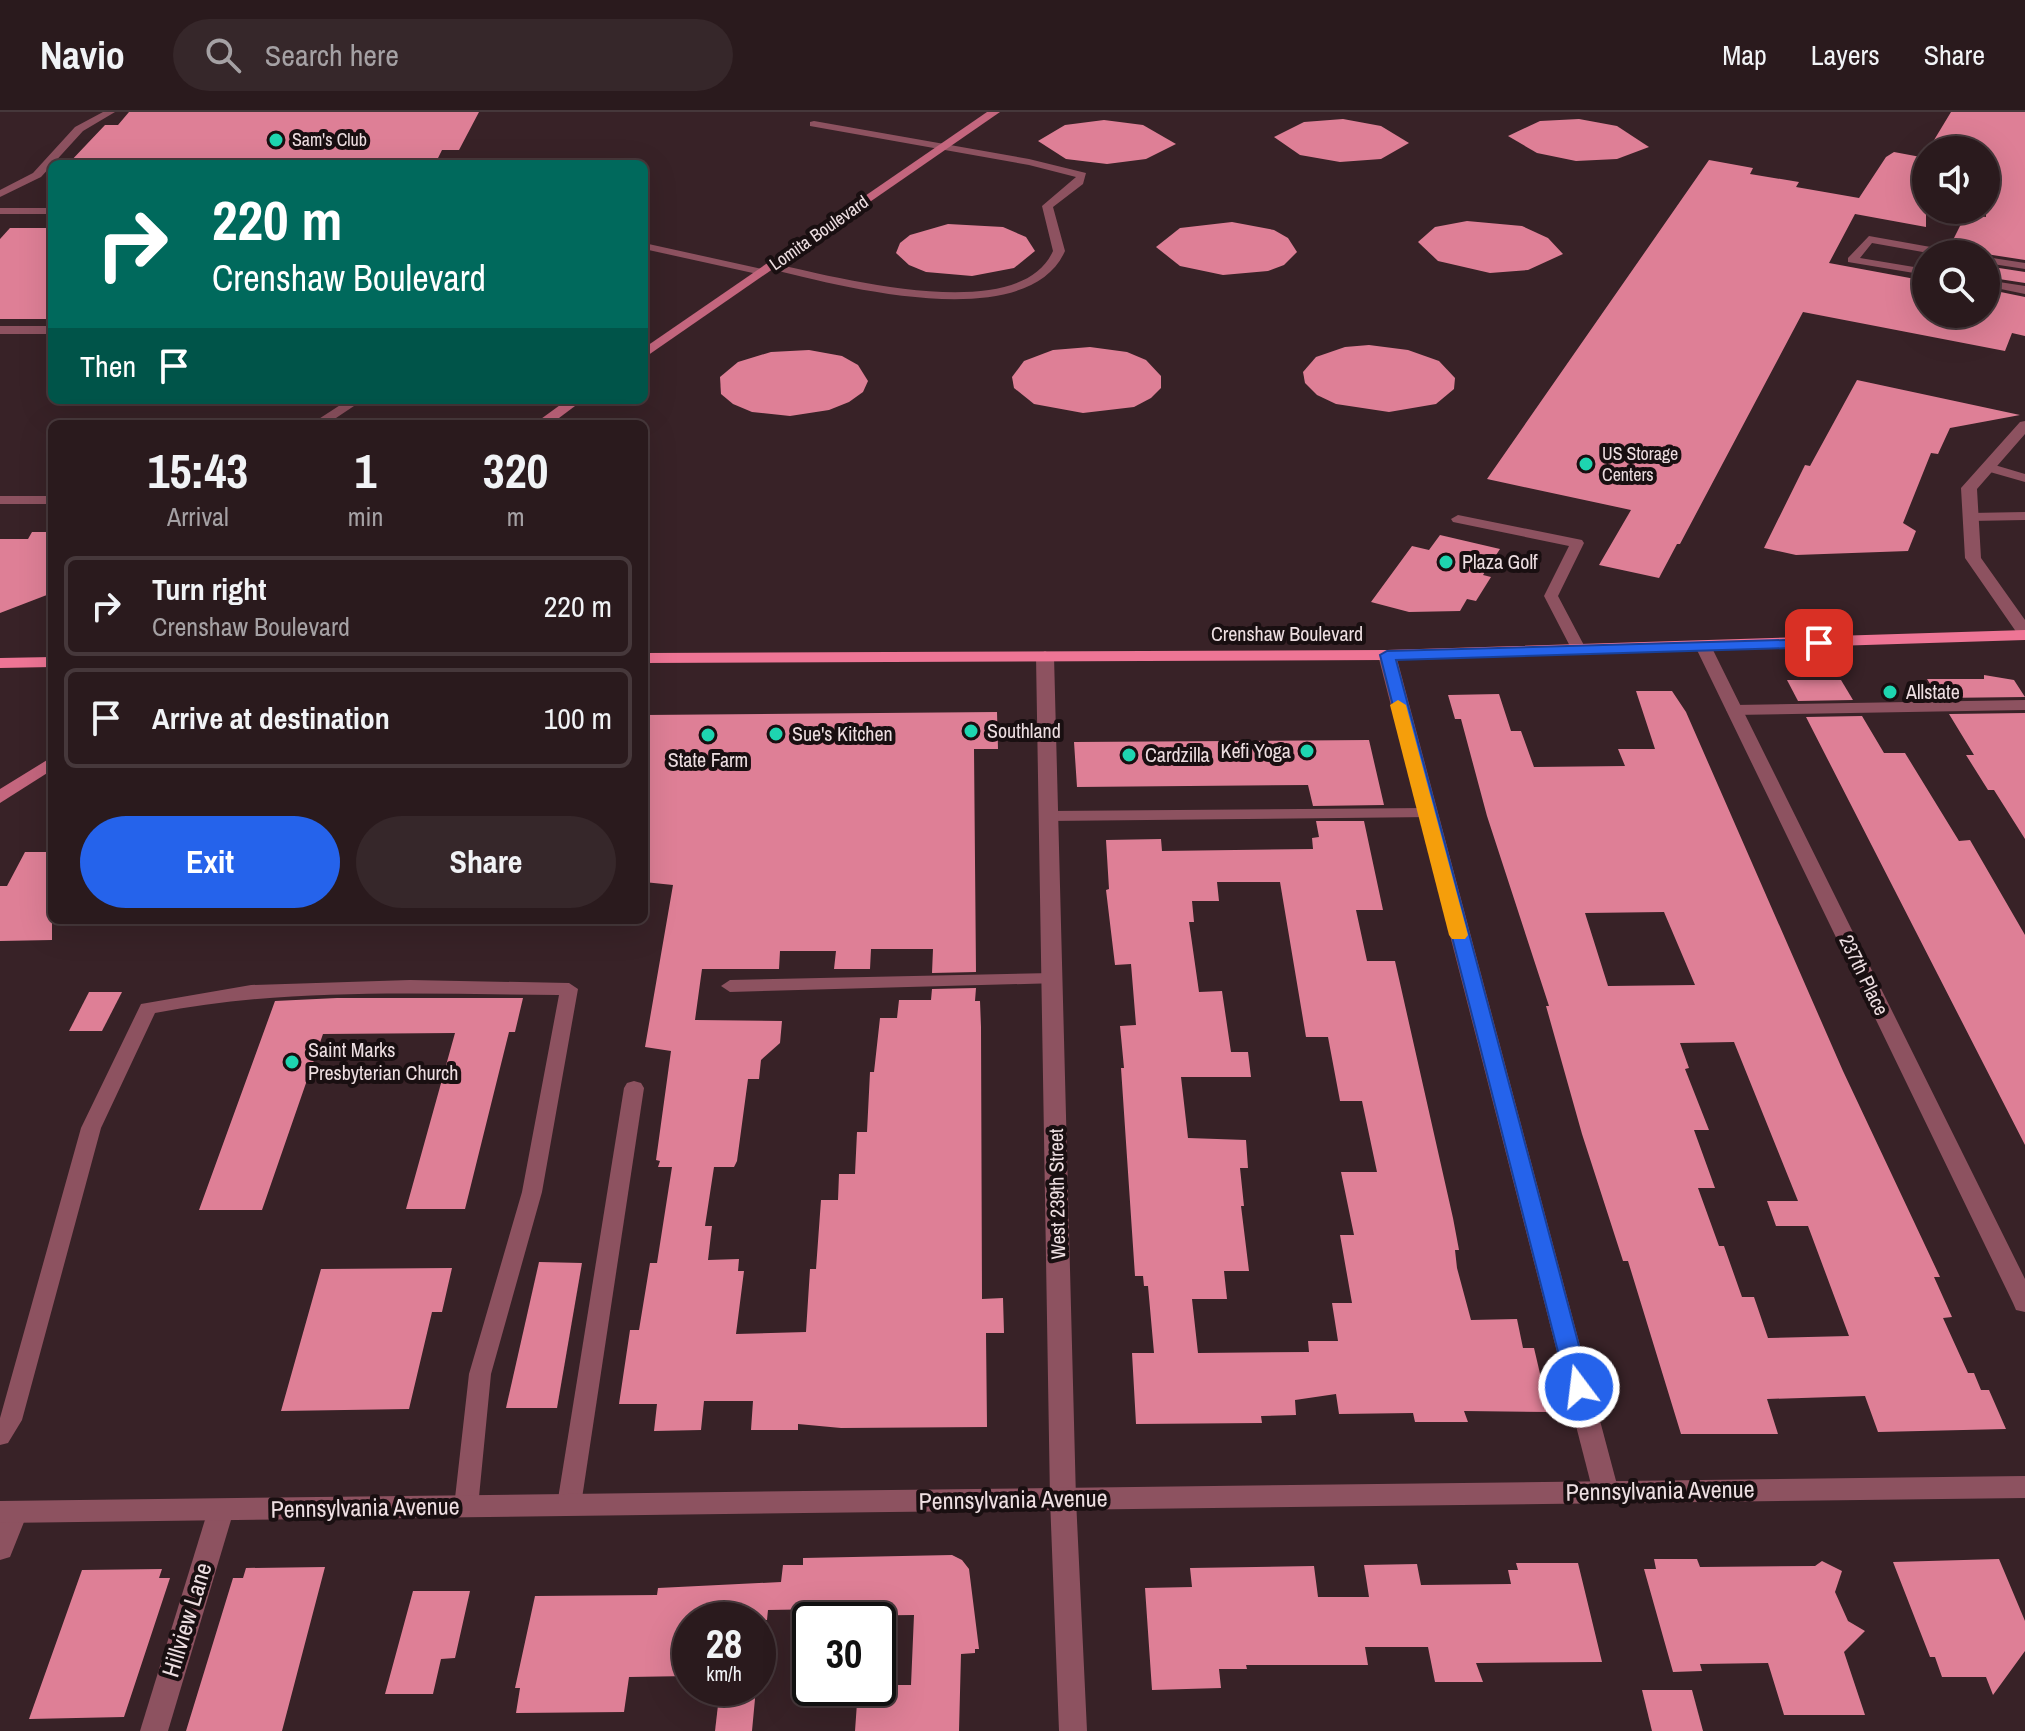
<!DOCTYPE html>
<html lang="en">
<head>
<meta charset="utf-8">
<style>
  :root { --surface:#2a1a1d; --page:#36272a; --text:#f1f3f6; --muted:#a5a1a4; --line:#46383b; --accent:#2563eb }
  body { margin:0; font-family:"Archivo Narrow",sans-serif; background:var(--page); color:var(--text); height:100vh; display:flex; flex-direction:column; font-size:30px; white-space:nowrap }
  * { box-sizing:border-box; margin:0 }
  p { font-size:26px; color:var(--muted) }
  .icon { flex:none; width:44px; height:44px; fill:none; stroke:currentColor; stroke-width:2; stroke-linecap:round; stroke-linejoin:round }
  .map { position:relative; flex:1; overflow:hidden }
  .drawer { position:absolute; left:48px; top:308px; width:600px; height:504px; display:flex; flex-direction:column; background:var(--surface); border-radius:12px; box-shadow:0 8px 32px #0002,0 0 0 2px var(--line) }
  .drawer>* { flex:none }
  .banner { position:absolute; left:48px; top:48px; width:600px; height:244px; border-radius:12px; box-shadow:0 8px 32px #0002,0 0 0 2px var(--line); background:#00695c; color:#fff; overflow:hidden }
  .tools { position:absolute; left:1912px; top:24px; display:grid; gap:16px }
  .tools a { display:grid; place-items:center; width:88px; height:88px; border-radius:50%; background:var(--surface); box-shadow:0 8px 32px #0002,0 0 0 2px var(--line); font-size:40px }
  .speed { position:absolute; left:672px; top:1490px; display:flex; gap:16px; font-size:40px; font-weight:700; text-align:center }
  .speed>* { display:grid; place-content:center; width:104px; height:104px; border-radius:50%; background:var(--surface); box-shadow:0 8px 32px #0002,0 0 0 2px var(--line); line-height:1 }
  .speed small { font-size:20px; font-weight:400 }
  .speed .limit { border:4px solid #111; border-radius:12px; background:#fff; color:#111 }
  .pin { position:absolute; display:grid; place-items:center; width:68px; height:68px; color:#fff; margin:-34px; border-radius:16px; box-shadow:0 4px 12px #0006 }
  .me { position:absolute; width:88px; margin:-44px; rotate:345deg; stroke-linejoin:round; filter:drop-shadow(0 0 6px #0008) }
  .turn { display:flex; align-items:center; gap:28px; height:168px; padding:0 32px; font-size:36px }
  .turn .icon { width:104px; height:104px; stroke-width:2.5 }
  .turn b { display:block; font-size:56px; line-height:68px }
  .then { display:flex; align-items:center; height:76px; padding:0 32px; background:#0003; gap:16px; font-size:30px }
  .eta { display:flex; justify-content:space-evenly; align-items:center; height:136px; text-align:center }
  .eta b { font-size:48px; font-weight:700; line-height:56px }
  .action { display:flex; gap:16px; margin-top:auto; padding:16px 32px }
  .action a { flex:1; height:92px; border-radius:48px; background:var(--accent); color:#fff; font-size:32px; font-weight:700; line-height:92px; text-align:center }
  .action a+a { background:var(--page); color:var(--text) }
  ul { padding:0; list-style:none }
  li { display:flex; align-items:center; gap:24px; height:100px; margin:0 16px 12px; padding:0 16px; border:4px solid var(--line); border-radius:12px }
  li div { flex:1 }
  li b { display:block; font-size:30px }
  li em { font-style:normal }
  header { display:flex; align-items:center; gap:48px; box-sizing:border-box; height:112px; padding:0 40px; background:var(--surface); border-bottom:2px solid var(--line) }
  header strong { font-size:38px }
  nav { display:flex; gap:44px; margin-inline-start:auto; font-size:28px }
  .search { width:560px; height:72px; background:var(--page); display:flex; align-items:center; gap:20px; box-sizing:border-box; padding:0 28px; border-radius:44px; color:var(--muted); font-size:30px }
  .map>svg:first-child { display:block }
  .building { fill:#de7f96; fill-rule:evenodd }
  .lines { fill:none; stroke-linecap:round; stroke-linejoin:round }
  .service { fill:#8d5260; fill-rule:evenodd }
  .minor { fill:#8d5260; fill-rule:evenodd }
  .tertiary { fill:#8d5260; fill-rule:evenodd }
  .secondary { fill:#c4667e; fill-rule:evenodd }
  .primary { fill:#ee7595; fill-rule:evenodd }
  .route { fill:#2563eb; stroke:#184099; stroke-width:2 }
  .slow { fill:#f59e0b }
  .poi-dot { fill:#1ed5b0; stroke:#190f11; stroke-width:3 }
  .labels { text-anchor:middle; stroke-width:8; stroke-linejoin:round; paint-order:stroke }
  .far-poi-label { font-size:18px; fill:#eddee1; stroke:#190f11; text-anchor:start }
  .far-street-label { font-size:18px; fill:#eddee1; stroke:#190f11 }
  .poi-label { font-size:20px; fill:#eddee1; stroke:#190f11; text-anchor:start }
  .street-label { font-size:20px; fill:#eddee1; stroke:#190f11 }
  .near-street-label { font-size:24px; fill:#eddee1; stroke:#190f11 }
</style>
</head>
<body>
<header>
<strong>Navio</strong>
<div class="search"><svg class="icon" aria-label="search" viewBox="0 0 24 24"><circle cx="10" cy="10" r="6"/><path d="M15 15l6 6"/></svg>Search here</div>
<nav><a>Map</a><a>Layers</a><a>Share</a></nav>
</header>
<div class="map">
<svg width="2025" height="1619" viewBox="0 0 2025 1619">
  <rect width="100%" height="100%" fill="#382227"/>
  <g class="building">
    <path d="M129,0H479L459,38H442L435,52H68L105,13H118Z"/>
    <path d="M1951,0H2025V148L1986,142V137L1952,130L1966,102L1986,105V38H1928Z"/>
    <path d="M1343,7L1381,14L1409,31L1381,47L1340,50L1300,43L1274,25L1304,10Z"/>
    <path d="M1579,7L1617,14L1649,35L1617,47L1576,49L1537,41L1508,24L1540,9Z"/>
    <path d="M1104,8L1143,13L1176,32L1146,47L1107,52L1066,47L1038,29L1065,13Z"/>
    <path d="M1894,40L1926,46V115L1855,102L1829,151L1926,169V202H1986V177L2025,185V224L2012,221L2005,239L1803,200L1680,432H1677L1659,466L1599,453L1631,398L1487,367L1709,48L1753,56L1750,62L1799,70L1796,75L1859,86L1886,45Z"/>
    <path d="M1467,109L1522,114L1548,126L1563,142L1528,158L1490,161L1438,149L1418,130L1435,115Z"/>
    <path d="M1232,110L1274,118L1288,126L1297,140L1284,153L1268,159L1223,163L1180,154L1156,135L1180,116Z"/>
    <path d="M948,112L1003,115L1026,125L1035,139L1014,156L972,164L926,160L909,153L896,141L900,131L910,123Z"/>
    <path d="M10,116H52V207H0V127Z"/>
    <path d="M1986,154L2025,160V171L1986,165Z"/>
    <path d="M1369,233L1408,238L1439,249L1455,266L1454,277L1436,292L1389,300L1336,292L1317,283L1305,271L1303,260L1316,245L1345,235Z"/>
    <path d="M1090,235L1127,240L1146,248L1161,264V276L1151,286L1134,295L1083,301L1034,292L1014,276L1012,265L1024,249L1053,238Z"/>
    <path d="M809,238L842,244L858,253L868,269L863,280L849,290L829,298L790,304L752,300L733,292L721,282L720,265L738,250L771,240Z"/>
    <path d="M1857,268L2020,303L1950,316L1938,342L1931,341L1903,411L1916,419L1908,439L1796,443L1764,436L1805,353L1810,354Z"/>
    <path d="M32,420H52V481L0,501V427H28Z"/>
    <path d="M1440,423L1500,437L1483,463L1491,465L1476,489L1467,487L1460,499L1409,500L1371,490L1412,434L1429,438Z"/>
    <path d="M1984,563L2014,568L2025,585L1939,586L1927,567H1984Z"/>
    <path d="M1787,568H1841L1853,588L1798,589Z"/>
    <path d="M1636,579H1672L1686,600L1843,959L1940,1165H1934L1952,1205L1943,1206L1968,1261H1974L1981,1278H1989L2006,1317L1878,1320L1865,1284L1767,1287L1778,1322H1681L1628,1149H1623L1582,1022L1546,894H1549L1487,704L1461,607H1455L1448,583L1499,582L1511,619H1521L1534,655L1625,654L1618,637H1655ZM1664,800L1695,873L1608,874L1585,801ZM1734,930L1798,1089H1767L1776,1114H1808L1849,1224L1768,1226L1754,1185H1742L1724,1134H1719L1698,1076H1715L1694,1018H1709L1685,957L1689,956L1680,931Z"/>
    <path d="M997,600L998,637H974L976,860L932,861L933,837H871L870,857H834L836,839H780L779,857H702L695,908L782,909L780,931L761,948L759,967H748L737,1049L734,1055H714L705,1114H712L708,1148L739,1147L738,1159H744L736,1222L806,1220L810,1157H816L821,1088H838L839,1062H855L857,1020H867L870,960H874L880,906H897L899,888H931L932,877L976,876L975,889H980L981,915L982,1187L1003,1186L1004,1221H986L987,1315L841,1316L798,1312V1318H751L753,1289H704L701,1318L654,1319L657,1292H619L630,1218H639L650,1151H657L672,1055H658L660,1049L656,1048L671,939L645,935L673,773L644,770V603Z"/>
    <path d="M2025,601V727L1994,678H1988L1966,643H1974L1949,602Z"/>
    <path d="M1862,604L1884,641H1905L1959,729L1970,728L2025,823V1033L1806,605Z"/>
    <path d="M1369,628L1384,693L1313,694L1308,673L1077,675L1074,630Z"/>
    <path d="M1316,709H1364L1383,798H1356L1367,849H1395L1453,1106L1459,1138H1455L1457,1156L1471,1208L1517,1207L1523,1236H1534L1549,1300L1464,1299L1468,1310H1415L1413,1301L1339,1302L1336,1282L1295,1288L1296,1303L1261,1304L1262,1311L1136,1312L1132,1241H1154L1148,1174H1144L1143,1164H1135L1121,956H1124L1120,914L1136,913L1131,852L1115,853L1106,778L1109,777L1106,728L1161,727L1162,739L1313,737L1312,726L1319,725ZM1217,770H1280L1306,925H1328L1340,989H1362L1377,1060H1341L1354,1123H1340L1352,1191H1332L1338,1229H1308L1309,1240L1198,1241L1192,1187H1227L1224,1159H1249L1241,1094H1244L1240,1056H1248L1246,1028L1188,1026L1181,965H1251L1248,940H1231L1222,879L1199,880L1189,810H1194L1192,789H1219Z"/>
    <path d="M25,740H52V828L0,829V774H7Z"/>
    <path d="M89,880H122L102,919H69Z"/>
    <path d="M337,886H523L515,920H509L465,1097H406L455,921L323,922L262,1098H199L275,889Z"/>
    <path d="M539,1150L582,1151L557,1296H506Z"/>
    <path d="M452,1156L442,1200H432L409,1297L281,1299L321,1157Z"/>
    <path d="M952,1443L962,1448L969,1457L979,1537H975V1541L961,1542L959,1619H855L857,1591H894L895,1573H911L914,1503L826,1504V1497L768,1498L767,1508H690V1564L629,1565L624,1600L516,1601L520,1576H515L535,1484L657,1483L658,1476L781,1470L783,1453H803V1446Z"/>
    <path d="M1654,1447H1697L1700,1455L1815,1454L1822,1449L1842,1459L1835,1480L1848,1509L1865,1519L1844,1540L1865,1603H1784L1768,1551L1700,1552L1702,1559L1673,1560L1644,1457H1656Z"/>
    <path d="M1999,1447L2025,1509V1539L1993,1583L1986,1565H1942L1935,1545H1930L1893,1450Z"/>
    <path d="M1516,1451H1578L1602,1550L1476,1551L1483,1570H1435L1428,1535H1365L1368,1553H1246L1247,1557H1219L1221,1576L1152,1578L1145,1476L1192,1475L1190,1456L1314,1454L1318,1485H1369L1364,1453L1417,1452L1421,1473L1511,1472L1508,1458H1518Z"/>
    <path d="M325,1455L282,1619H186L233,1466H243L246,1456Z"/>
    <path d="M162,1457L159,1466H170L124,1605L29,1607L82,1458Z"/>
    <path d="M413,1479H470L455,1546L441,1547L433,1582H385Z"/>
    <path d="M720,1576H756L752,1619H715Z"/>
    <path d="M1642,1578H1692L1703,1619H1652Z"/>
  </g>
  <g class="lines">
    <g class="service">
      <path d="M103,0H115L83,19L41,65L0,85V78L33,61L75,15Z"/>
      <path d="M814,9L1029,47L1086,61L1083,72L1053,95L1065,139C1027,225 835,173 767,156L765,154L771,151C833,164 1019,216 1053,139L1042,94L1076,65L1029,53L810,14V10Z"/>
      <rect x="0" y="96" width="52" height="6"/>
      <path d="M1869,124L1953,139L1959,142H1934L1872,131L1860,146L1926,157V163L1848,150V146Z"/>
      <path d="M644,131L762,157L768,160L762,163L644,137Z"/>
      <path d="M1986,145L2025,151V157L1986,151Z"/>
      <path d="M1986,168L2025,174V182L1986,174Z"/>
      <rect x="0" y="214" width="52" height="8"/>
      <path d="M348,288H363L327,312H311Z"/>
      <path d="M1988,351L2025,362V370L1983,358L1981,355Z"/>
      <rect x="0" y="384" width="52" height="8"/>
      <path d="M2025,400V408L1970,409L1963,405L1970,401Z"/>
      <path d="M1458,403L1582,428L1584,431L1558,484L1587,539L1584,542H1574L1544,484L1569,434L1453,410L1451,407Z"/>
      <path d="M2025,588V598L1734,603L1726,598L1734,593Z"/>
      <path d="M1426,696L1432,697L1434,701L1432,705L1048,709L1040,704L1048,699Z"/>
      <path d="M1052,861L1059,863L1061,867L1059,871L730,880L721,874L730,868Z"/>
      <path d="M410,868L569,871L578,877L542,1080L491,1262L478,1395L474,1402L466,1405L458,1402L454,1395L469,1262L522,1080L559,883C423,882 289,875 155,901L101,1016L22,1308L8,1331L0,1333V1306L81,1016L141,892L251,873Z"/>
      <path d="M634,969L641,971L644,976L581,1393L577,1400L569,1403L561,1400L557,1393L624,976L627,971Z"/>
    </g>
    <g class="minor">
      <path d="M1704,531L1712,536L2025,1167V1200L2016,1198L2013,1191L1696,536Z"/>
      <path d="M1387,538L1396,543L1619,1380L1615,1388L1606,1391L1597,1388L1593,1380L1378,543Z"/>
      <path d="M1045,539L1054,544L1076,1387L1087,1619H1059L1050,1387L1036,544Z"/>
      <path d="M221,1387L230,1390L234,1398L168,1619H140L208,1398L212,1390Z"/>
      <path d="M15,1389L24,1392L28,1400L10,1445L0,1448V1404L6,1392Z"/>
    </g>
    <g class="tertiary">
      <path d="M2025,309V322L1977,377L1981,446L2025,508V525L2019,524L1965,446L1961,376L2020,310Z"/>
      <path d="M2025,1364V1386L0,1411V1389Z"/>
    </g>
    <g class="secondary">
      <path d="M987,0H1000L644,246V236Z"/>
      <path d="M567,288H583L551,312H534Z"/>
      <path d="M52,645V658L0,691V677Z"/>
    </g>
    <g class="primary">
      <path d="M2025,518V528L1387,548L644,551V541L1387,538Z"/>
      <path d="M52,545V555L0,556V546Z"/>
    </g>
  </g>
  <path class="route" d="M1819,527L1827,531L1825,535L1396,548L1590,1275L1587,1281H1571L1567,1275L1380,543L1387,539Z"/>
  <path class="slow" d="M1398,588L1406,593L1468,823L1465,827H1452L1449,823L1390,593Z"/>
  <g class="poi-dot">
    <circle cx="276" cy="28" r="8"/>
    <circle cx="1586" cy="352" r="8"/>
    <circle cx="1446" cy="450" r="8"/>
    <circle cx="1890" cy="580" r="8"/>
    <circle cx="971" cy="619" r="8"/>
    <circle cx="776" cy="622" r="8"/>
    <circle cx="708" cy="623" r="8"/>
    <circle cx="1307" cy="639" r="8"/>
    <circle cx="1129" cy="643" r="8"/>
    <circle cx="292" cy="950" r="8"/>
  </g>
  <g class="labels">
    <g class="far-poi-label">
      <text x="292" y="34">Sam's Club</text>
      <text x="1602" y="348">US Storage<tspan x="1602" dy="21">Centers</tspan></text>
    </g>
    <g class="far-street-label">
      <text transform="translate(819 121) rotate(-35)" y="6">Lomita Boulevard</text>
    </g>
    <g class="poi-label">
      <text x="1462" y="457">Plaza Golf</text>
      <text x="1906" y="587">Allstate</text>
      <text x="987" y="626">Southland</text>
      <text x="792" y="629">Sue's Kitchen</text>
      <text x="1291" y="646" text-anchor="end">Kefi Yoga</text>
      <text x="1145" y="650">Cardzilla</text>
      <text x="708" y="655" text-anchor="middle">State Farm</text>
      <text x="308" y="945">Saint Marks<tspan x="308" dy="23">Presbyterian Church</tspan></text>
    </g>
    <g class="street-label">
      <text x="1287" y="529">Crenshaw Boulevard</text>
      <text transform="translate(1864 863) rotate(64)" y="7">237th Place</text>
      <text transform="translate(1057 1082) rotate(-91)" y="7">West 239th Street</text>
    </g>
    <g class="near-street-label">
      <text transform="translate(1660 1379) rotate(-1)" y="8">Pennsylvania Avenue</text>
      <text transform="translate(1013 1388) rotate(-1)" y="8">Pennsylvania Avenue</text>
      <text transform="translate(365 1396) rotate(-1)" y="8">Pennsylvania Avenue</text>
      <text transform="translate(187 1508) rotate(-73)" y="8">Hillview Lane</text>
    </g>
  </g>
</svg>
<div class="tools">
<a><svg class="icon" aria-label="sound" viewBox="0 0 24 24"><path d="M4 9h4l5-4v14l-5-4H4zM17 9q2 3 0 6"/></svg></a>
<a><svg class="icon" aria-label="search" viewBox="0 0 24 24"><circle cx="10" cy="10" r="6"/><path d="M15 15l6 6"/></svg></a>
</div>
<div class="speed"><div>28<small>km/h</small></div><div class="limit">30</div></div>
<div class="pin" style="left:1819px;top:531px;background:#d93025"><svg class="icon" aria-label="arrive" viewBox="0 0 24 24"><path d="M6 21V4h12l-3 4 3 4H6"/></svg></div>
<svg class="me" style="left:1579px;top:1275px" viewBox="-20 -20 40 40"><circle r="17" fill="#2563eb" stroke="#fff" stroke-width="3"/><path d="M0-11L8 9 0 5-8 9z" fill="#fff"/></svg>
<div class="banner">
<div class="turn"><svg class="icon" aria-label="right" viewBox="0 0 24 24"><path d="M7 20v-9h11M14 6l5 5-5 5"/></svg><div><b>220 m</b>Crenshaw Boulevard</div></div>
<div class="then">Then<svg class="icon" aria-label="arrive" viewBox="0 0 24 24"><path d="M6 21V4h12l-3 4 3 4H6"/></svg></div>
</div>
<section class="drawer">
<div class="eta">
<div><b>15:43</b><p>Arrival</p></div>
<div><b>1</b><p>min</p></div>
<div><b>320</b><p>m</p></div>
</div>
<ul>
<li><svg class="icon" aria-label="right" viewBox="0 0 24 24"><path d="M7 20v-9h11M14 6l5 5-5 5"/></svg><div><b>Turn right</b><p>Crenshaw Boulevard</p></div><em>220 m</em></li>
<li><svg class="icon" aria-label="arrive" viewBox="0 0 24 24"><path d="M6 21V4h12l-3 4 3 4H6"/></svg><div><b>Arrive at destination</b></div><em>100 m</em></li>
</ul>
<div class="action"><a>Exit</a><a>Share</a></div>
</section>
</div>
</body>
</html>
